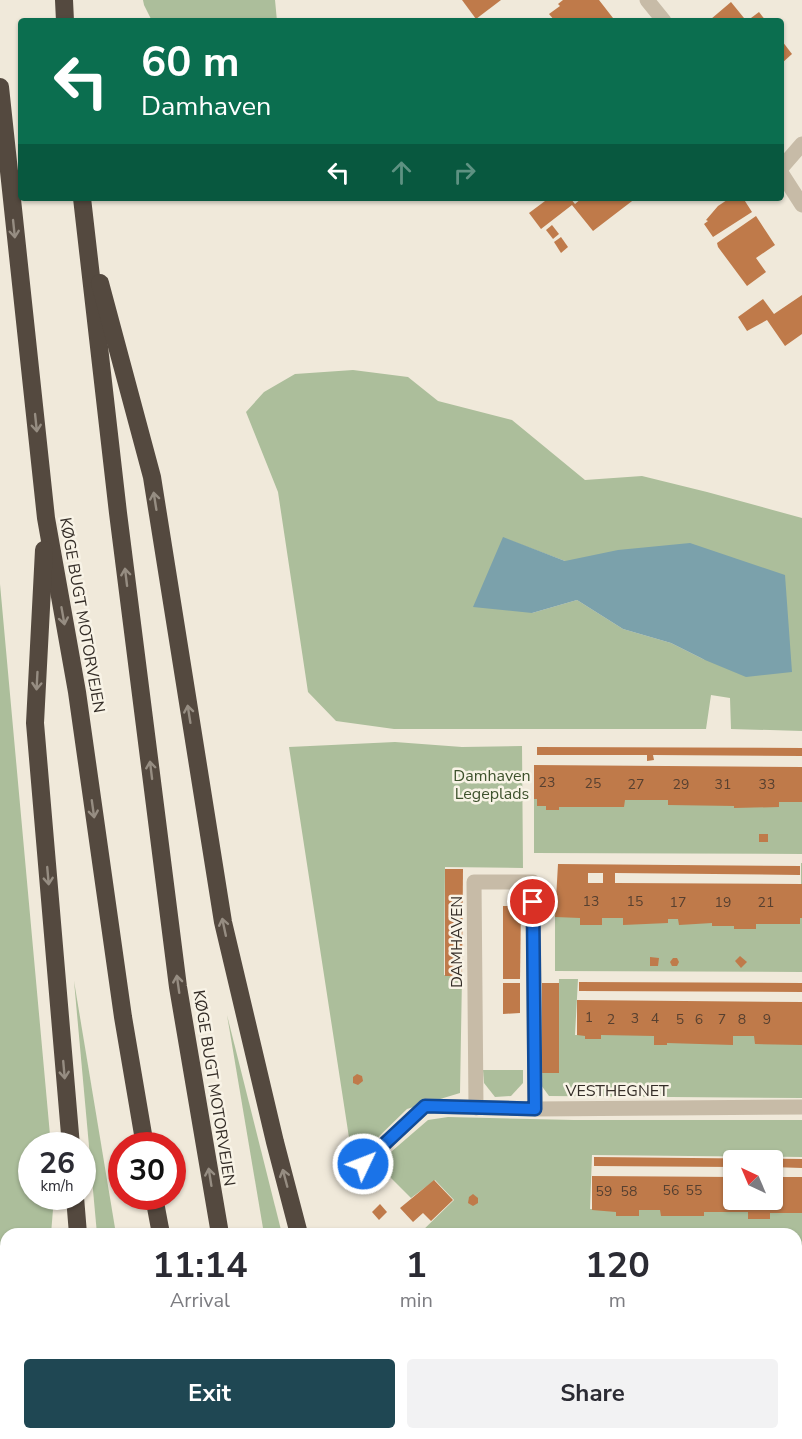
<!DOCTYPE html>
<html lang="en">
<head>
<meta charset="utf-8">
<style>
  :root { --surface:#fff; --page:#f2f2f3; --text:#2b2b33; --muted:#7c7c81; --accent:#1f4753 }
  body { margin:0; font-family:"Nunito Sans",sans-serif; background:var(--page); color:var(--text); height:100vh; display:flex; flex-direction:column; font-size:22px; white-space:nowrap }
  * { box-sizing:border-box; margin:0 }
  p { font-size:20px; color:var(--muted) }
  .icon { flex:none; width:33px; height:33px; fill:none; stroke:currentColor; stroke-width:2; stroke-linecap:round; stroke-linejoin:round }
  .map { position:relative; flex:1; overflow:hidden }
  .side { position:absolute; left:0px; top:1228px; width:802px; height:212px; display:flex; flex-direction:column; background:var(--surface); border-radius:18px 18px 0 0; box-shadow:0 2px 4px #0004 }
  .side>* { flex:none }
  .top-card { position:absolute; left:18px; top:18px; width:766px; height:183px; border-radius:6px; box-shadow:0 2px 4px #0004; background:#0b6e4f; color:#fff; overflow:hidden }
  .needle { width:39px; rotate:316deg }
  .fabs { position:absolute; left:723px; top:1150px; display:grid; gap:12px }
  .fabs a { display:grid; place-items:center; width:60px; height:60px; border-radius:6px; background:var(--surface); box-shadow:0 2px 4px #0004; font-size:30px }
  .speed { position:absolute; left:18px; top:1132px; display:flex; gap:12px; font-size:30px; font-weight:700; text-align:center }
  .speed>* { display:grid; place-content:center; width:78px; height:78px; border-radius:50%; background:var(--surface); box-shadow:0 2px 4px #0004; line-height:1 }
  .speed small { font-size:15px; font-weight:400 }
  .speed .limit { border:9px solid #d22; background:#fff; color:#111 }
  .pin { position:absolute; display:grid; place-items:center; width:51px; height:51px; color:#fff; margin:-26px; border:3px solid #fff; border-radius:50%; box-shadow:0 2px 6px #0007 }
  .me { position:absolute; width:66px; margin:-33px; rotate:47deg; stroke-linejoin:round; filter:drop-shadow(0 0 4px #0008) }
  .turn { display:flex; align-items:center; gap:21px; height:126px; padding:0 24px; font-size:27px }
  .turn .icon { width:78px; height:78px; stroke-width:2.5 }
  .turn b { display:block; font-size:42px; line-height:51px }
  .lanes { display:flex; align-items:center; height:57px; padding:0 24px; background:#0003; justify-content:center; gap:30px; direction:ltr }
  .lanes .off { opacity:.35 }
  .eta { display:flex; justify-content:space-evenly; align-items:center; height:102px; text-align:center }
  .eta b { font-size:36px; font-weight:700; line-height:42px }
  .action { display:flex; gap:12px; margin-top:auto; padding:12px 24px }
  .action a { flex:1; height:69px; border-radius:6px; background:var(--accent); color:#fff; font-size:24px; font-weight:700; line-height:69px; text-align:center }
  .action a+a { background:var(--page); color:var(--text) }
  .map>svg:first-child { display:block }
  .green { fill:#acbe9b; fill-rule:evenodd }
  .water { fill:#7ba1ab }
  .building { fill:#bf7a4a; fill-rule:evenodd }
  .lines { fill:none; stroke-linecap:round; stroke-linejoin:round }
  .minor { stroke:#c7bba7; stroke-width:15 }
  .highway { stroke:#54493f; stroke-width:18 }
  .oneway { stroke:#968d82 }
  .route-casing { stroke:#114b97; stroke-width:15 }
  .route { stroke:#1a73e8; stroke-width:10 }
  .labels { text-anchor:middle; stroke-width:5; stroke-linejoin:round; paint-order:stroke }
  .number-label { font-size:14px; fill:#574030 }
  .street-label { font-size:16px; fill:#342d27; stroke:#f8f3e6 }
  .park-label { font-size:16px; fill:#3d512c; stroke:#f8f3e6 }
</style>
</head>
<body>
<div class="map">
<svg width="802" height="1439" viewBox="0 0 802 1439">
  <rect width="100%" height="100%" fill="#f0e9da"/>
  <g class="green">
    <path d="M143,0H275L277,21H152L144,5Z"/>
    <path d="M353,370L408,377L438,401L512,420L585,480L642,476L707,492L802,518V731L731,729L730,698L711,695L706,729H394L336,721L308,692L278,492L246,412L264,392L295,374ZM503,538L565,561L705,660L671,643L623,629L577,600L532,613Z"/>
    <path d="M0,584L51,1146H32V1197H54L51,1234H6V1434H68L69,1439H0Z"/>
    <path d="M395,742L462,747L522,746L523,868L445,867L444,975L462,976L460,1093L407,1109L365,1150L350,1144L289,747Z"/>
    <path d="M534,799L802,800V854L534,853Z"/>
    <path d="M801,863H802V972L555,971V916L801,918Z"/>
    <path d="M559,979H578L575,1035H802V1098L549,1096L541,1085L542,1073L558,1070Z"/>
    <path d="M74,981L116,1234H97Z"/>
    <path d="M227,1015L282,1234H264Z"/>
    <path d="M483,1070H523V1083L511,1096L495,1097L484,1083Z"/>
    <path d="M448,1117L574,1120H802V1157L592,1155L590,1209L802,1211V1281H797L796,1234H419L454,1200L435,1180L411,1198L377,1164L428,1120Z"/>
    <rect x="797" y="1351" width="5" height="54"/>
    <path d="M468,1434H638V1439H470Z"/>
  </g>
  <path class="water" d="M503,537L565,561L618,550L690,543L785,575L792,672L746,677L705,660L671,643L623,629L577,600L532,613L473,607Z"/>
  <g class="building">
    <path d="M462,0H501L476,19Z"/>
    <path d="M563,0H599L613,18L610,21H555L549,14L560,6L558,4Z"/>
    <path d="M731,2L744,18L741,21H712L711,19Z"/>
    <path d="M759,12L766,21H747Z"/>
    <path d="M782,41L792,54L782,63Z"/>
    <path d="M549,198H570L575,204L582,198H636L593,231L572,205L541,229L529,213Z"/>
    <path d="M730,198H743L752,212L713,237L704,224L708,221L706,220L718,206Z"/>
    <path d="M756,216L775,245L756,258L766,272L747,286L718,247L717,243Z"/>
    <path d="M552,225L559,234L553,239L546,230Z"/>
    <path d="M561,237L568,247L561,253L554,242Z"/>
    <path d="M802,295V334L785,346L767,320L747,331L738,317L763,299L774,314Z"/>
    <path d="M537,747L802,748V756L653,755L654,760L647,761V755H537Z"/>
    <path d="M534,765L802,767V802H779V807L734,808V806L668,805V800H625L624,807H559V810H546V806H537V799H534Z"/>
    <rect x="759" y="834" width="9" height="8"/>
    <path d="M558,864L800,866V875L615,873V883L802,884V918H800V924H756V929H734V926H712V923L679,925L678,919H668V923L623,925V918H602V925H580V918L555,917ZM588,873H603V883H588Z"/>
    <path d="M445,869H463L462,976H445Z"/>
    <path d="M503,906H521L520,979H503Z"/>
    <path d="M740,956L747,962L741,968L735,961Z"/>
    <path d="M650,957L659,958L658,966H650Z"/>
    <path d="M673,958H677L679,962L677,966H672L670,962Z"/>
    <path d="M579,982L802,983V992L579,991Z"/>
    <path d="M503,983H520V1013L503,1014Z"/>
    <rect x="542" y="983" width="17" height="90"/>
    <path d="M577,1000L802,1002V1045L755,1044L754,1036H733V1045L667,1043V1045H654V1036L601,1035V1039H585V1036L577,1035Z"/>
    <path d="M357,1074L362,1076L363,1081L358,1085L353,1083V1077Z"/>
    <path d="M594,1157L802,1159V1168L772,1167V1161H734V1167L594,1166Z"/>
    <path d="M592,1176L734,1177V1200H772V1177H802V1213H770V1219H748V1212H704V1216H661L660,1210H639V1216H616V1212L592,1210Z"/>
    <path d="M434,1180L453,1200L431,1221L423,1213L413,1222L400,1208Z"/>
    <path d="M473,1194L478,1198V1203L473,1206L468,1203L469,1197Z"/>
    <path d="M380,1204L387,1212L379,1220L372,1212Z"/>
    <path d="M796,1318L802,1319V1361H796Z"/>
    <path d="M796,1418H802V1439H639V1435L795,1436Z"/>
  </g>
  <g class="lines">
    <g class="minor">
      <path d="M647,0L664,21"/>
      <path d="M782,167L802,144"/>
      <path d="M782,174L802,205"/>
      <path d="M476,1108L474,882H533L535,1109"/>
      <path d="M350,1171L363,1164L425,1106L535,1109L802,1107"/>
    </g>
    <g class="highway">
      <path d="M64,0L65,21"/>
      <path d="M0,87L46,518L77,692L123,1017L145,1146"/>
      <path d="M82,198L118,513L178,987L220,1234"/>
      <path d="M100,283L152,477L223,922L275,1142L299,1234"/>
      <path d="M44,550L35,723L71,1146"/>
      <path d="M75,1197L78,1234"/>
      <path d="M154,1197L161,1234"/>
      <path d="M96,1434L97,1439"/>
      <path d="M195,1434L196,1439"/>
      <path d="M253,1434L254,1439"/>
      <path d="M345,1434L346,1439"/>
      <path d="M362,1434L363,1439"/>
    </g>
  </g>
  <defs><path id="oneway-shaft" d="M-6 0H5M1.5-3L5.5 0L1.5 3" fill="none" stroke-width="1.6" stroke-linecap="round" stroke-linejoin="round" transform="scale(1.5)"/></defs>
  <g class="oneway">
    <use href="#oneway-shaft" transform="translate(14 229) rotate(84)"/>
    <use href="#oneway-shaft" transform="translate(36 423) rotate(84)"/>
    <use href="#oneway-shaft" transform="translate(155 501) rotate(-99)"/>
    <use href="#oneway-shaft" transform="translate(126 577) rotate(-97)"/>
    <use href="#oneway-shaft" transform="translate(63 616) rotate(80)"/>
    <use href="#oneway-shaft" transform="translate(37 681) rotate(93)"/>
    <use href="#oneway-shaft" transform="translate(189 714) rotate(-99)"/>
    <use href="#oneway-shaft" transform="translate(151 770) rotate(-97)"/>
    <use href="#oneway-shaft" transform="translate(93 809) rotate(82)"/>
    <use href="#oneway-shaft" transform="translate(48 876) rotate(85)"/>
    <use href="#oneway-shaft" transform="translate(224 927) rotate(-102)"/>
    <use href="#oneway-shaft" transform="translate(178 984) rotate(-98)"/>
    <use href="#oneway-shaft" transform="translate(64 1070) rotate(85)"/>
    <use href="#oneway-shaft" transform="translate(210 1177) rotate(-99)"/>
    <use href="#oneway-shaft" transform="translate(285 1178) rotate(-105)"/>
  </g>
  <g class="lines">
    <g class="route-casing">
      <path id="route" d="M363,1164L425,1106L535,1109L533,902"/>
    </g>
    <use href="#route" class="route"/>
  </g>
  <g class="labels">
    <g class="number-label">
      <text x="547" y="787">23</text>
      <text x="593" y="788">25</text>
      <text x="636" y="789">27</text>
      <text x="681" y="789">29</text>
      <text x="723" y="789">31</text>
      <text x="767" y="789">33</text>
      <text x="591" y="906">13</text>
      <text x="635" y="906">15</text>
      <text x="678" y="907">17</text>
      <text x="723" y="907">19</text>
      <text x="766" y="907">21</text>
      <text x="589" y="1022">1</text>
      <text x="635" y="1023">3</text>
      <text x="655" y="1023">4</text>
      <text x="611" y="1024">2</text>
      <text x="680" y="1024">5</text>
      <text x="699" y="1024">6</text>
      <text x="722" y="1024">7</text>
      <text x="742" y="1024">8</text>
      <text x="767" y="1024">9</text>
      <text x="671" y="1195">56</text>
      <text x="694" y="1195">55</text>
      <text x="604" y="1196">59</text>
      <text x="629" y="1196">58</text>
    </g>
    <g class="street-label">
      <text transform="translate(83 615) rotate(80)" y="6">KØGE BUGT MOTORVEJEN</text>
      <text transform="translate(456 942) rotate(-90)" y="6">DAMHAVEN</text>
      <text transform="translate(215 1088) rotate(81)" y="6">KØGE BUGT MOTORVEJEN</text>
      <text x="617" y="1096">VESTHEGNET</text>
    </g>
    <g class="park-label">
      <text x="492" y="781">Damhaven<tspan x="492" dy="18">Legeplads</tspan></text>
    </g>
  </g>
</svg>
<div class="fabs">
<a><svg class="needle" viewBox="-14 -14 28 28"><path d="M0-13l5 13h-10z" fill="#e53935"/><path d="M0 13l5-13h-10z" fill="#7c7c81"/></svg></a>
</div>
<div class="speed"><div>26<small>km/h</small></div><div class="limit">30</div></div>
<div class="pin" style="left:533px;top:902px;background:#d93025"><svg class="icon" aria-label="arrive" viewBox="0 0 24 24"><path d="M6 21V4h12l-3 4 3 4H6"/></svg></div>
<svg class="me" style="left:363px;top:1164px" viewBox="-20 -20 40 40"><circle r="17" fill="#1a73e8" stroke="#fff" stroke-width="3"/><path d="M0-11L8 9 0 5-8 9z" fill="#fff"/></svg>
<div class="top-card">
<div class="turn"><svg class="icon" aria-label="left" viewBox="0 0 24 24"><path d="M17 20v-9H6M10 6l-5 5 5 5"/></svg><div><b>60 m</b>Damhaven</div></div>
<div class="lanes"><svg class="icon" aria-label="left" viewBox="0 0 24 24"><path d="M17 20v-9H6M10 6l-5 5 5 5"/></svg><svg class="icon off" aria-label="ahead" viewBox="0 0 24 24"><path d="M12 20V5M6 11l6-6 6 6"/></svg><svg class="icon off" aria-label="right" viewBox="0 0 24 24"><path d="M7 20v-9h11M14 6l5 5-5 5"/></svg></div>
</div>
<section class="side">
<div class="eta">
<div><b>11:14</b><p>Arrival</p></div>
<div><b>1</b><p>min</p></div>
<div><b>120</b><p>m</p></div>
</div>
<div class="action"><a>Exit</a><a>Share</a></div>
</section>
</div>
</body>
</html>
